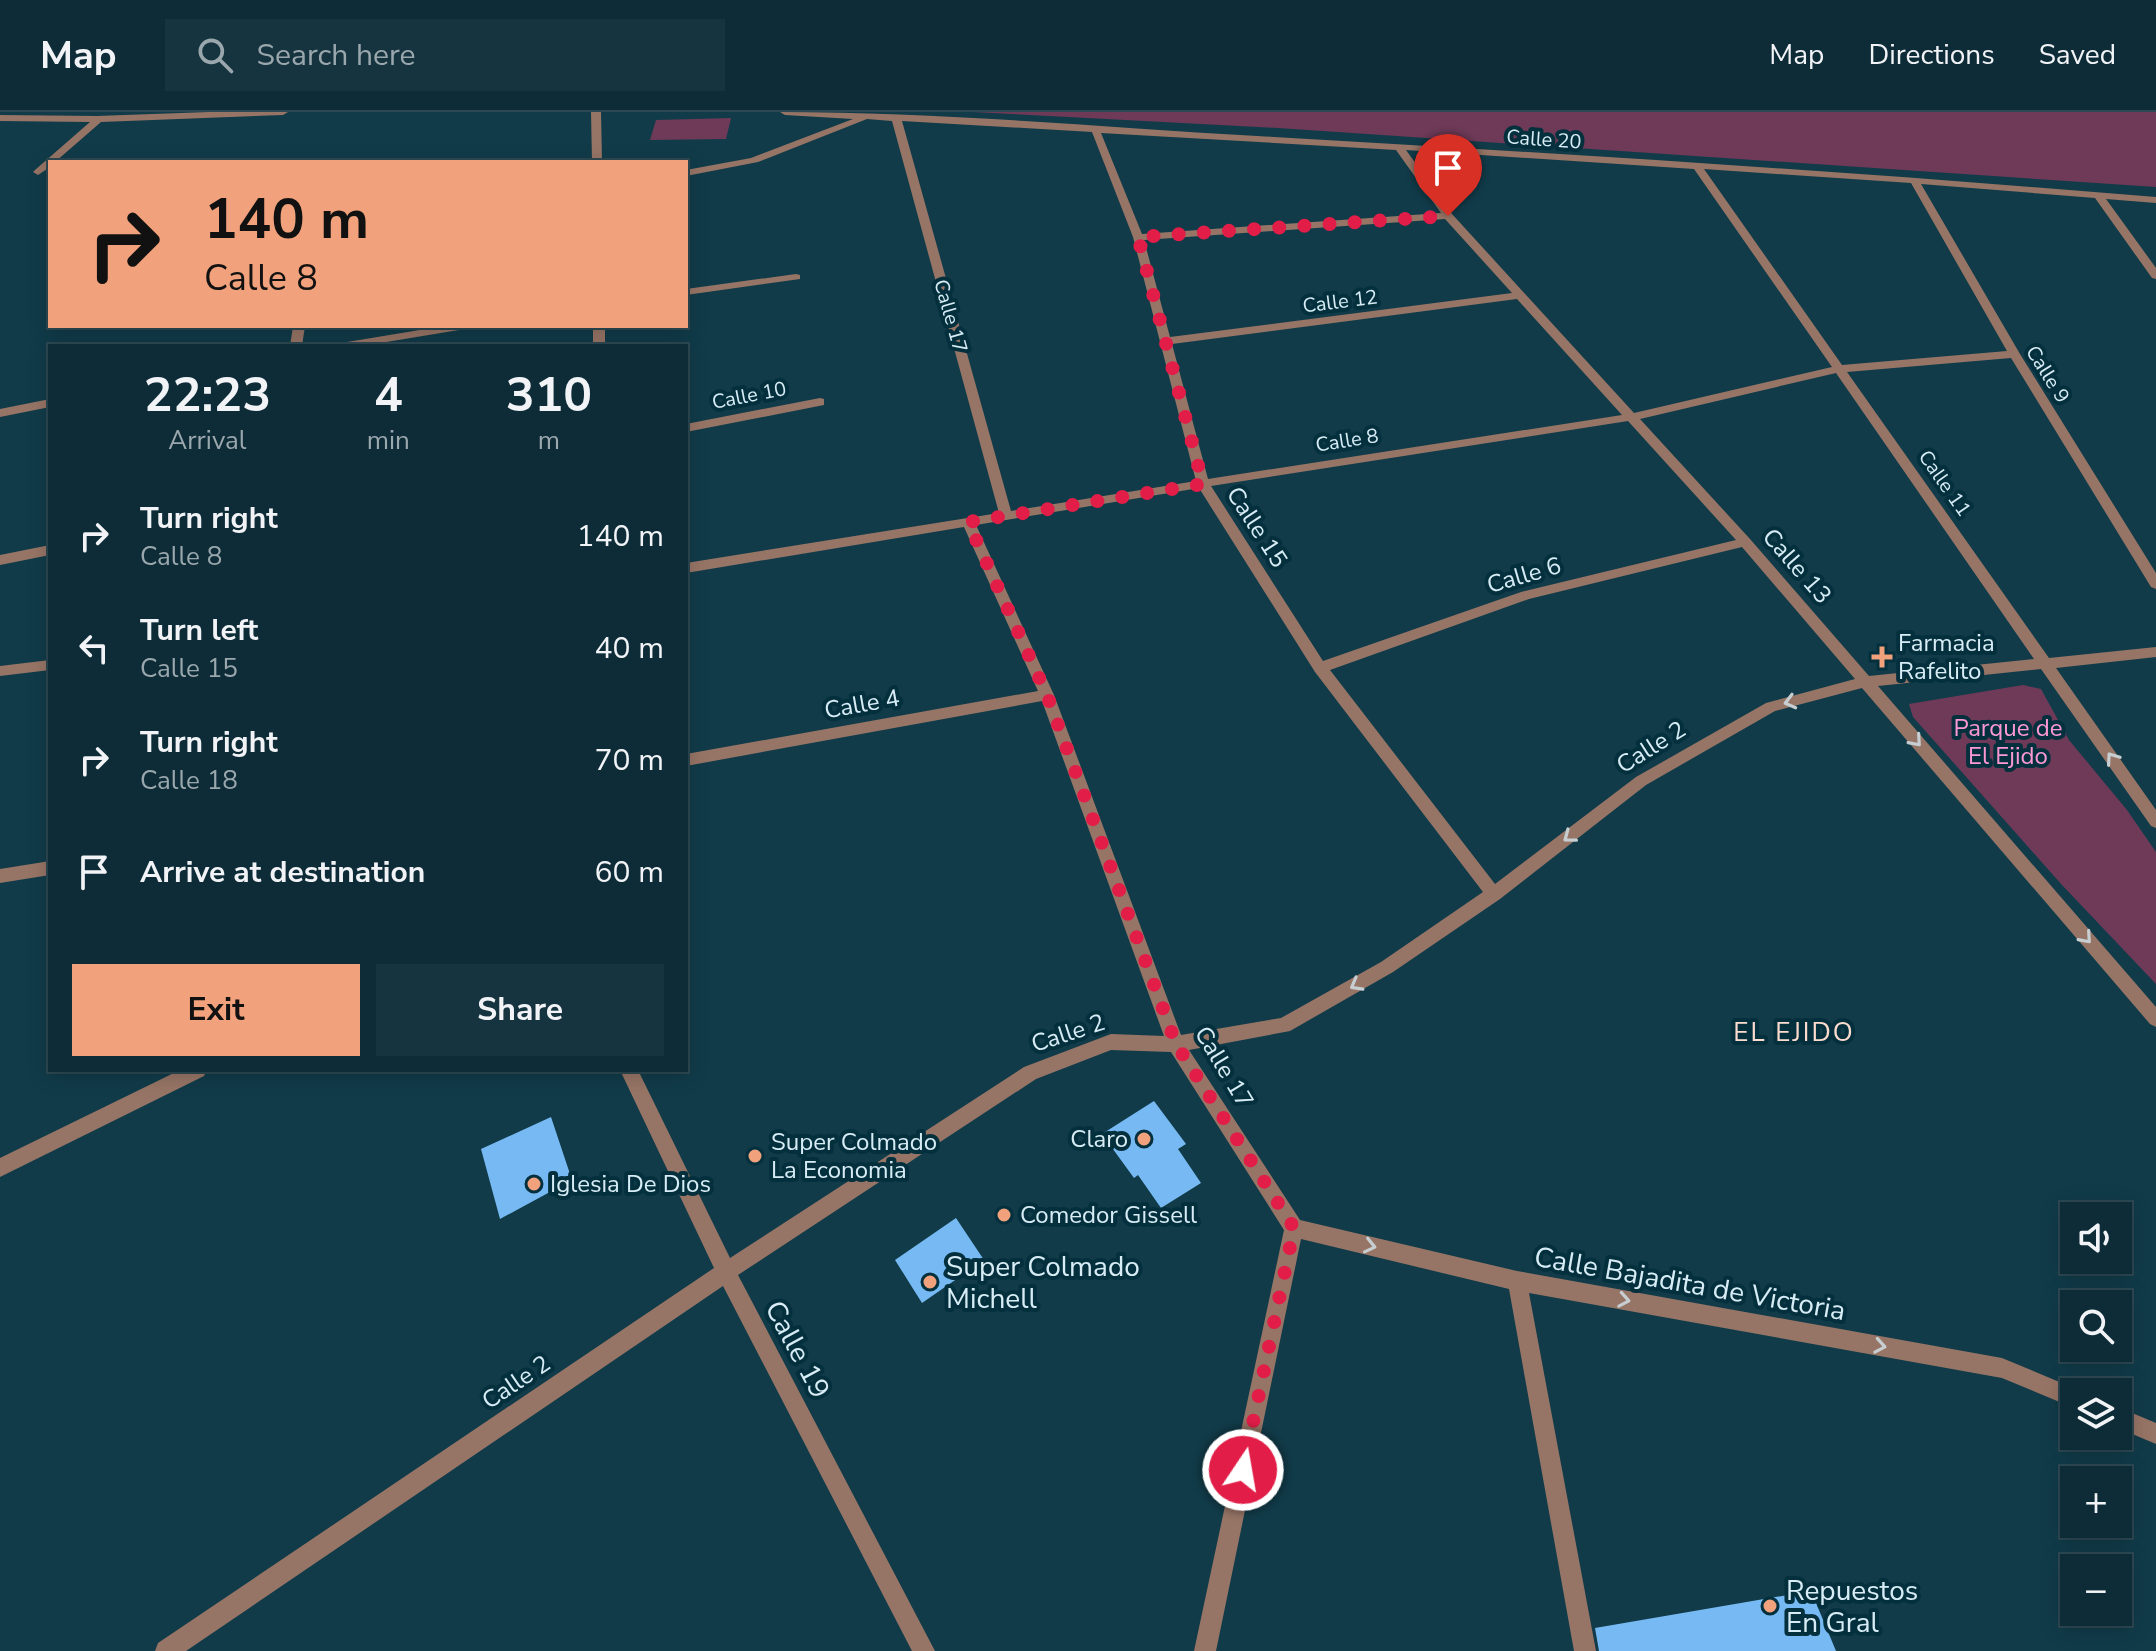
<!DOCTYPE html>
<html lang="en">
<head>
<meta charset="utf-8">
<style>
  :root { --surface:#0d2c37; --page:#16343f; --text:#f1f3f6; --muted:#9aa7ad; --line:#2d4852; --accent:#f1a17c }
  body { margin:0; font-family:"Nunito Sans",sans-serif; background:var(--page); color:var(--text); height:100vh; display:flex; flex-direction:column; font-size:30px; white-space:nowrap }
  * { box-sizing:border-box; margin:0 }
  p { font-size:26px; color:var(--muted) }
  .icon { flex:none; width:44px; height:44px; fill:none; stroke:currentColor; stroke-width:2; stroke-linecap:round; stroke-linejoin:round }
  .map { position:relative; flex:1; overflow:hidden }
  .side { position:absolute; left:48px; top:232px; width:640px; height:728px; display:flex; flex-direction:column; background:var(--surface); border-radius:0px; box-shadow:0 4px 20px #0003,0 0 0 2px var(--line) }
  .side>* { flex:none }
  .top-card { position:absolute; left:48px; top:48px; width:640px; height:168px; border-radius:0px; box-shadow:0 4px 20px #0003,0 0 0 2px var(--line); background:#f1a17c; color:#111; overflow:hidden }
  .tools { position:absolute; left:2060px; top:1090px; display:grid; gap:16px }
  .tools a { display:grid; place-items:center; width:72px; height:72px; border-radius:0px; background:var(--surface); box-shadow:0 4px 20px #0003,0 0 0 2px var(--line); font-size:40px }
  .pin { position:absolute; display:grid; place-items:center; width:68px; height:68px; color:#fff; margin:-82px -34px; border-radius:50% 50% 50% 0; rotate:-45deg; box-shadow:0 0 8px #0007 }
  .pin .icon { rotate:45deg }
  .me { position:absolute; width:88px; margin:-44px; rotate:12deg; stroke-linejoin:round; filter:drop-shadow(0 0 6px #0008) }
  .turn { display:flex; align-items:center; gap:28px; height:168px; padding:0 24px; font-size:36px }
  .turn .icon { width:104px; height:104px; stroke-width:2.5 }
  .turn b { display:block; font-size:56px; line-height:68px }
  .eta { display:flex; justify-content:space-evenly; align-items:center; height:136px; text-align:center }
  .eta b { font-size:48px; font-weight:700; line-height:56px }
  .action { display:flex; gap:16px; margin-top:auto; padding:16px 24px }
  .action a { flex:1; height:92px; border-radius:0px; background:var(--accent); color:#111; font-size:32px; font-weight:700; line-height:92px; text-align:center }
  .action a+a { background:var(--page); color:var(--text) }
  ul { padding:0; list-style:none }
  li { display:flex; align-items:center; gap:24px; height:112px; padding:0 24px }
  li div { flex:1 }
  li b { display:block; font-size:30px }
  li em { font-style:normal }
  header { display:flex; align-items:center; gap:48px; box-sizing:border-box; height:112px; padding:0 40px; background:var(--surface); border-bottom:2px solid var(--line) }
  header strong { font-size:38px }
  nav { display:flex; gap:44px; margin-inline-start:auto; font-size:28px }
  .search { width:560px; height:72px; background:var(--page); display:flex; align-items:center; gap:20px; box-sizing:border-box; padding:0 28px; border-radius:0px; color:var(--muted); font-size:30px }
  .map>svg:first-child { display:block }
  .green { fill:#6e3a58 }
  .building { fill:#77baf3 }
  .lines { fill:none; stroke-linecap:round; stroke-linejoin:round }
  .street { fill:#977566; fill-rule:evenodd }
  .oneway { stroke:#c7ced1 }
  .route { stroke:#e11d48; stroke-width:14; stroke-dasharray:0 25.2 }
  .poi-dot { fill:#f1a17c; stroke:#04303e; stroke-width:3 }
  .labels { text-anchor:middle; stroke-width:8; stroke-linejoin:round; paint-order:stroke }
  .far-street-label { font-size:20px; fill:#d7ecf5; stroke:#04303e }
  .street-label { font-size:24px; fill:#d7ecf5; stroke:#04303e }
  .poi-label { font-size:24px; fill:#d7ecf5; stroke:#04303e; text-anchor:start }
  .park-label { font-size:24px; fill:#fd99d2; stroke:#04303e }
  .neighbourhood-label { font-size:26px; letter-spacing:2px; fill:#fcdcce; stroke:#04303e }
  .near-poi-label { font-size:28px; fill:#d7ecf5; stroke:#04303e; text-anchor:start }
  .near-street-label { font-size:28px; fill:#d7ecf5; stroke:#04303e }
</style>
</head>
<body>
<header>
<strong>Map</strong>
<div class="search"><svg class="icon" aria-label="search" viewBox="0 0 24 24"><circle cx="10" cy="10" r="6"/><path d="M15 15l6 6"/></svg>Search here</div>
<nav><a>Map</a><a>Directions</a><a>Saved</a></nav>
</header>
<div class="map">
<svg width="2156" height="1539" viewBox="0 0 2156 1539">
  <rect width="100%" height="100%" fill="#113b49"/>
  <g class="green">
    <path d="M973,0H2156V75L1278,16Z"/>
    <path d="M731,6L726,27L650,28L656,8Z"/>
    <path d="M2023,573L2041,577L2069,628L2127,698L2156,740V872L2062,773L1913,605L1909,592Z"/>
  </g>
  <g class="building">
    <path d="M1154,989L1186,1032L1178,1037L1201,1071L1161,1096L1138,1063L1134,1066L1102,1022Z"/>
    <path d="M551,1005L572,1068L500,1107L481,1037Z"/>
    <path d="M956,1106L984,1148L922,1191L895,1148Z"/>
    <path d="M1811,1479L1836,1539H1599L1595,1516Z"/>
  </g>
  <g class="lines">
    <g class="street">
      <path d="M209,0H288L283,3L101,10L55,50H50V55L38,63L33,60L35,58L90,10L0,9V3L97,4Z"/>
      <path d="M591,0H601L602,50H592Z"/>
      <path d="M780,0C939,0 1099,15 1257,24C1557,41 1857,60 2156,85V91L2106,87L2156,156V167L2152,166L2095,86L1921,72L2020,242L2156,461V477L2151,475L2011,246L1847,260L2049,546L2156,535V545L2056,556L2156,698V716L2151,714L2041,557L1878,574L2156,895V915L2150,912L1862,576L1775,599L1646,673L1500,787L1393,860L1290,919L1189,938L1300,1108L1517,1159L2002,1246L2081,1279L2074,1280V1296L2002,1266L1529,1181L1596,1539H1574L1509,1177L1301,1127L1216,1539H1194L1284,1118L1171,940L1111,938L1036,967L738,1163L935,1539H912L723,1174L186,1539H155L158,1531L714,1156L620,958H638L730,1146L1024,955L1111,922L1164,924L1042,589L686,654V642L1038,579L964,415L686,461V451L999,401L892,9L867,7L758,50L686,64V58L751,46L853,7L785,3ZM902,9L1092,20L1133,125L1196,369L1011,399ZM1101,21L1396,38L1441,101L1142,122ZM1406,38L1694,57L1832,255L1634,301L1452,102ZM1704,57L1911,71L2007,239L1842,253ZM1445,107L1512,181L1170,225L1144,128ZM1517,187L1622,303L1208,367L1172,232ZM1836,261L2034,547L1869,564L1750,427L1640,307ZM1628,309L1736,428L1521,480L1323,549L1211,374ZM1199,376L1315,560L1483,780L1381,850L1281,906L1181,923L1054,583L976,413ZM1742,435L1855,567L1766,591L1636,665L1495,772L1330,558L1529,487Z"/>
      <path d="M796,162L800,163V167L686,183V177Z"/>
      <path d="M293,214H305L302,234H290Z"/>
      <path d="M444,214H471L465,217L362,234H335L341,231Z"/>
      <rect x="593" y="214" width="12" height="20"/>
      <path d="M820,286L824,287V293L686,320V312Z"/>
      <path d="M50,287V295L0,305V297Z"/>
      <path d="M50,433V443L0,453V443Z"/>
      <path d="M50,548V558L0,564V554Z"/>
      <path d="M50,749V763L0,771V757Z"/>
      <path d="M180,958H207L204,964L0,1065V1046Z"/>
      <path d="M2118,1295L2156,1311V1332L2118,1316Z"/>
    </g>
  </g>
  <defs><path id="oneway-chevron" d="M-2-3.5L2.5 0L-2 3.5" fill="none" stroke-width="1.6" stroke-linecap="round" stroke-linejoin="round" transform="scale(2)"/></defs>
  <g class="oneway">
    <use href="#oneway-chevron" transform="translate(1790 590) rotate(165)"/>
    <use href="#oneway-chevron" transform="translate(1916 629) rotate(49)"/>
    <use href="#oneway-chevron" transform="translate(2112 646) rotate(-125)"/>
    <use href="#oneway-chevron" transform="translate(1569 725) rotate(143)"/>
    <use href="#oneway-chevron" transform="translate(2086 826) rotate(49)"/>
    <use href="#oneway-chevron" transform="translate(1356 873) rotate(151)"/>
    <use href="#oneway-chevron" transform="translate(1370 1134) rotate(13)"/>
    <use href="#oneway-chevron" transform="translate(1624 1188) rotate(10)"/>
    <use href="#oneway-chevron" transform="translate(1880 1234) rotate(10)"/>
  </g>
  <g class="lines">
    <path class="route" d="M1243,1358L1294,1116L1176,932L1047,583L968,410L1203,372L1138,125L1448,104"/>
  </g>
  <g class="poi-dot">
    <path d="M1878 533h8v8h8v8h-8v8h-8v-8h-8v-8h8z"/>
    <circle cx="1144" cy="1027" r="8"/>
    <circle cx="755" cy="1044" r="8"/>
    <circle cx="534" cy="1072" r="8"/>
    <circle cx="1004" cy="1103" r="8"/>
    <circle cx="930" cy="1170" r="8"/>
    <circle cx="1770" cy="1494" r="8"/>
  </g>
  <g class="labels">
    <g class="far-street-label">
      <text transform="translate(1544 27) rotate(4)" y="7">Calle 20</text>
      <text transform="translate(1340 189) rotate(-7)" y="7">Calle 12</text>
      <text transform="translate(951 204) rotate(74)" y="7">Calle 17</text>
      <text transform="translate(2048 262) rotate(58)" y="7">Calle 9</text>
      <text transform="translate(749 283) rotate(-11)" y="7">Calle 10</text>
      <text transform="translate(1347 328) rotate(-9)" y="7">Calle 8</text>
      <text transform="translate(1945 371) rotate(55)" y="7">Calle 11</text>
    </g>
    <g class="street-label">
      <text transform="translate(1257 415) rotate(57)" y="8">Calle 15</text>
      <text transform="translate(1797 454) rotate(49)" y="8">Calle 13</text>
      <text transform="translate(1524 463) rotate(-16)" y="8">Calle 6</text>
      <text transform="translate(862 592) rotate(-10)" y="8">Calle 4</text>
      <text transform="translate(1651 635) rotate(-32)" y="8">Calle 2</text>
      <text transform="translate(1068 921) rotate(-18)" y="8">Calle 2</text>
      <text transform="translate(1224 955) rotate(59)" y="8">Calle 17</text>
      <text transform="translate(516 1270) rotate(-34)" y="8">Calle 2</text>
    </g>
    <g class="poi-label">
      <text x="1898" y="539">Farmacia<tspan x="1898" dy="28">Rafelito</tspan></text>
      <text x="1128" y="1035" text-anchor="end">Claro</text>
      <text x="771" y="1038">Super Colmado<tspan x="771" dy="28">La Economia</tspan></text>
      <text x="550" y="1080">Iglesia De Dios</text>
      <text x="1020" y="1111">Comedor Gissell</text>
    </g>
    <g class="park-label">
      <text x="2008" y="624">Parque de<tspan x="2008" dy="28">El Ejido</tspan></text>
    </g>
    <g class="neighbourhood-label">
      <text x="1794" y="929">EL EJIDO</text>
    </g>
    <g class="near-poi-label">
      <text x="946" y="1164">Super Colmado<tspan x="946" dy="32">Michell</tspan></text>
      <text x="1786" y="1488">Repuestos<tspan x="1786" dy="32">En Gral</tspan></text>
    </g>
    <g class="near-street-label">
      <text transform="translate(1690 1171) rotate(10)" y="10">Calle Bajadita de Victoria</text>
      <text transform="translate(798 1237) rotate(62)" y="10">Calle 19</text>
    </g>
  </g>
</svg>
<div class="tools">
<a><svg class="icon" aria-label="sound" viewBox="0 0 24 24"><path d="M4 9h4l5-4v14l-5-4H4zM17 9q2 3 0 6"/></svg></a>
<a><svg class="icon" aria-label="search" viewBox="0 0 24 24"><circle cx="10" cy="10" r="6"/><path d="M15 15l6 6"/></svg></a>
<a><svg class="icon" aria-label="layers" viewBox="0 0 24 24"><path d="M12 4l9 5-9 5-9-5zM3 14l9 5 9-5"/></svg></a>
<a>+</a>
<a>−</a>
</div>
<div class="pin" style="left:1448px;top:104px;background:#d93025"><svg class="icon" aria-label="arrive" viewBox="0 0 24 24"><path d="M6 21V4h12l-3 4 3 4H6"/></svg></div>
<svg class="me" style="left:1243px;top:1358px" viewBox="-20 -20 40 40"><circle r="17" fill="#e11d48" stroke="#fff" stroke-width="3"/><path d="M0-11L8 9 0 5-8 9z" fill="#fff"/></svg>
<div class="top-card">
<div class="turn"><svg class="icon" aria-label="right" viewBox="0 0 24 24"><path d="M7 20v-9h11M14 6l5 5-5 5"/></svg><div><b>140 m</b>Calle 8</div></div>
</div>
<section class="side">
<div class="eta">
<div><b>22:23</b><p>Arrival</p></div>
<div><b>4</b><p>min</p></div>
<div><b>310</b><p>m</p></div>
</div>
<ul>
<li><svg class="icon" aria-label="right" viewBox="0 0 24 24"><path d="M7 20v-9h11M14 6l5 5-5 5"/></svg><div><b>Turn right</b><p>Calle 8</p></div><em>140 m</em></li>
<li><svg class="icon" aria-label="left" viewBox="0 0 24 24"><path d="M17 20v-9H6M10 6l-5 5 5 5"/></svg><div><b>Turn left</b><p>Calle 15</p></div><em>40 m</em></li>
<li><svg class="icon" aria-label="right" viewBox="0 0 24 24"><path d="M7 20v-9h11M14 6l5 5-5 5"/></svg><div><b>Turn right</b><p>Calle 18</p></div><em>70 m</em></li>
<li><svg class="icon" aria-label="arrive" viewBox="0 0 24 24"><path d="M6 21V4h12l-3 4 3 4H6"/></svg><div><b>Arrive at destination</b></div><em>60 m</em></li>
</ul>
<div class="action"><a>Exit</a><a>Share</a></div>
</section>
</div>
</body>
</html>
